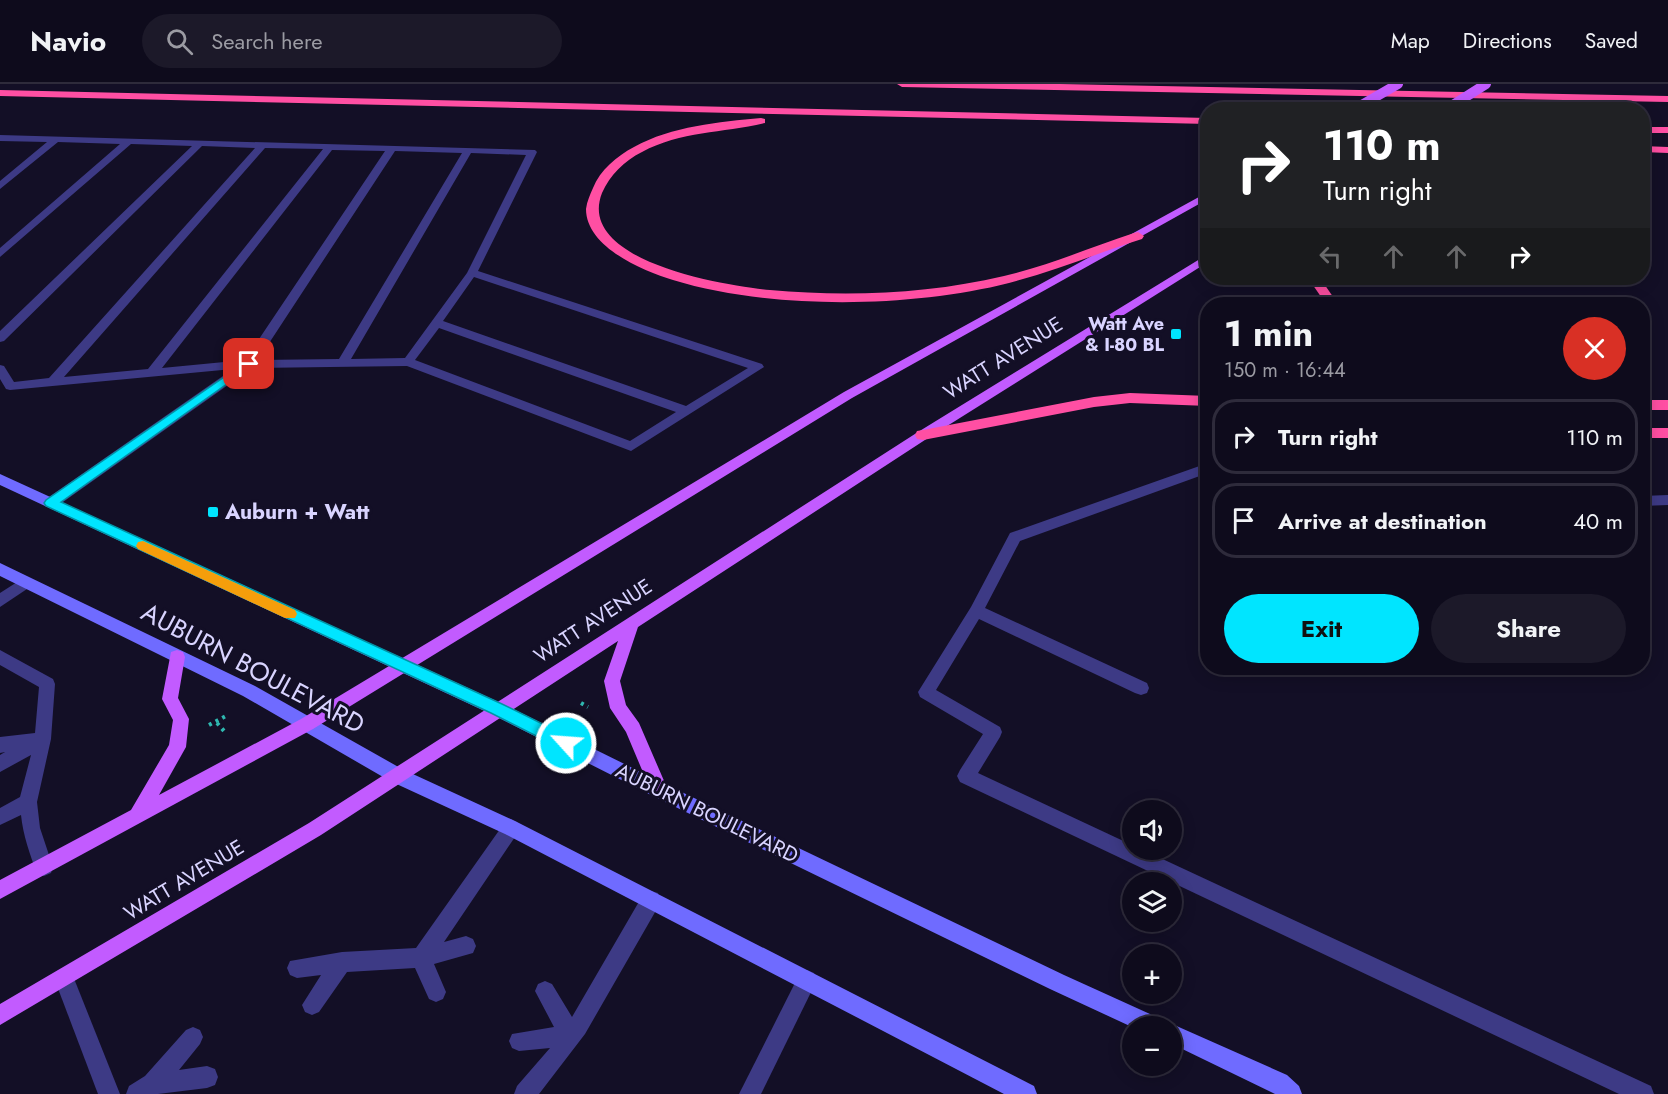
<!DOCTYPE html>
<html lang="en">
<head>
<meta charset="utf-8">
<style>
  :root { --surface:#0e0b1c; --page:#1c1929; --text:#f1f3f6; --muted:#9b9ba3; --line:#2e2b3b; --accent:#00e5ff }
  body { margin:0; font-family:Jost,sans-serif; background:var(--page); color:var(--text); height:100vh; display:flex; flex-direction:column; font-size:22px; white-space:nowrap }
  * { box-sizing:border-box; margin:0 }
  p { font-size:20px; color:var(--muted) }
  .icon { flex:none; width:33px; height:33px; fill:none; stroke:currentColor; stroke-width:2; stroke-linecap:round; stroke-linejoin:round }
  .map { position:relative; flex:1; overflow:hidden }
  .panel { position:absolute; left:1200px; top:213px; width:450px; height:378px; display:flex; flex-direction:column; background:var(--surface); border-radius:24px; box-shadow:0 3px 15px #0003,0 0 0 2px var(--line) }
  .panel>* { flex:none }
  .hud { position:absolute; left:1200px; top:18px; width:450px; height:183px; border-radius:24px; box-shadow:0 3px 15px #0003,0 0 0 2px var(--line); background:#202124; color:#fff; overflow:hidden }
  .tools { position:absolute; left:1122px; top:716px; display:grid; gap:12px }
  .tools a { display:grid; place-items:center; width:60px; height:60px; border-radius:50%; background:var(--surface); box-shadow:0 3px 15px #0003,0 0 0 2px var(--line); font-size:30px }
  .pin { position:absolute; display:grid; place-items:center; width:51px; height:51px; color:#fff; margin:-26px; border-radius:12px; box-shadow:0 3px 9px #0006 }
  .me { position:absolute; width:66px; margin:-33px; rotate:296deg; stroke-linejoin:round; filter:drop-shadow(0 0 4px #0008) }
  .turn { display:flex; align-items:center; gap:21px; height:126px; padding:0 24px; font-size:27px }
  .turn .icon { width:78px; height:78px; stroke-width:2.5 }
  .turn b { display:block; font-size:42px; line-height:51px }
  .lanes { display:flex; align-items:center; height:57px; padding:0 24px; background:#0003; justify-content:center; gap:30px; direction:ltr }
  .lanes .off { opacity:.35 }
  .round { display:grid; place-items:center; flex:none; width:63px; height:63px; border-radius:32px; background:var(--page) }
  .headline { display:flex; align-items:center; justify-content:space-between; height:102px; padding:0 24px }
  h1 { font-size:36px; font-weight:700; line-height:45px }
  .action { display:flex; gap:12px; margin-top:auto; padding:12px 24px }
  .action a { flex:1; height:69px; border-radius:36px; background:var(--accent); color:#111; font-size:24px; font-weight:700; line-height:69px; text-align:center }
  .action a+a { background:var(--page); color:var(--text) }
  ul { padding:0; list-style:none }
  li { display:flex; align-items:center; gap:18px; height:75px; margin:0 12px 9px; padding:0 12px; border:3px solid var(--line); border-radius:24px }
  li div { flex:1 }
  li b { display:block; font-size:22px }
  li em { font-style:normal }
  header { display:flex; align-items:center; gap:36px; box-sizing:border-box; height:84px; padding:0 30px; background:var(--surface); border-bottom:2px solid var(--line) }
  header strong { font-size:28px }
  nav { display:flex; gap:33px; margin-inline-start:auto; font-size:21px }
  .search { width:420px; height:54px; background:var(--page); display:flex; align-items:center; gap:15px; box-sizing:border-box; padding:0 21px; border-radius:33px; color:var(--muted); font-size:22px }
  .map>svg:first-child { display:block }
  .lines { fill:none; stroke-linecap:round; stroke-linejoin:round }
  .path { stroke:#2fb8b0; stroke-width:4; stroke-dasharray:3 4.5; stroke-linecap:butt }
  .lane { fill:#3d3a85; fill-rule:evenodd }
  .secondary { fill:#6f6bff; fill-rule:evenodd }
  .primary { fill:#c25bff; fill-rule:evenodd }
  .highway { fill:#ff4fa3; fill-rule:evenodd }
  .primary-bridge { stroke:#c25bff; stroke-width:10 }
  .route { fill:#00e5ff; stroke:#0095a6; stroke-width:1.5 }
  .slow { fill:#f59e0b }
  .poi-dot { fill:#00e5ff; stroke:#130f26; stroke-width:2 }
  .labels { text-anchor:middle; stroke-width:6; stroke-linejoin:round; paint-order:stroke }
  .far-poi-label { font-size:18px; font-weight:bold; fill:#d9d4ff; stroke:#130f26; text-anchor:end }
  .street-label { font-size:21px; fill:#d9d4ff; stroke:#130f26 }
  .poi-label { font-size:21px; font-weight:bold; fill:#d9d4ff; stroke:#130f26; text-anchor:start }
  .near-street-label { font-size:26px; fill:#d9d4ff; stroke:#130f26 }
</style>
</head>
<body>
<header>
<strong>Navio</strong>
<div class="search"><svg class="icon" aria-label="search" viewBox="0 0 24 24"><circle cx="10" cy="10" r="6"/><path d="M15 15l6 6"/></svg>Search here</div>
<nav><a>Map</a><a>Directions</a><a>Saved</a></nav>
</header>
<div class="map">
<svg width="1668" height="1010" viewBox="0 0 1668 1010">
  <rect width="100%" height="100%" fill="#130f26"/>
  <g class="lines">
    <g class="path">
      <path d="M581,619L588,623"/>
      <path d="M217,639L224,647"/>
      <path d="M209,641L226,632"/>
    </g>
    <g class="lane">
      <path d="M0,51L535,66L537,68L478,187L762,280L764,283L631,367L407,282L252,284L56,423H46L44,419L46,415L233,285L10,306L6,305L0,295V281L4,282L14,298L49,294L255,64L202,62L4,257L0,258V247L192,62L131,60L0,173V164L120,60L58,58L0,105V97L47,58L0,57ZM265,64L323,65L148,285L64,293ZM332,66L385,67L245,276L162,284ZM395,67L462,69L339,275L258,276ZM471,69L526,71L467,189L405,274L351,275ZM474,193L748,284L686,322L443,237ZM439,244L676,328L630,357L415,276Z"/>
      <path d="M1208,379V389L1020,457L985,524L1147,599L1149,604L1147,609L1141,611L1135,609L979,535L936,606L1000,643L1002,648L1000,653L978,689L1132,761V765H1141L1651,1002L1654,1010H1619L960,698L957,692L960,686L983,650L920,613L918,608L971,523L1010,449Z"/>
      <path d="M1668,411V421L1642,422V412Z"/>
      <path d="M25,493L30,495L32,499L30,503L0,523V509Z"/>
      <path d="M0,566L53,595L55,600L51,655L37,718L40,744L53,783L51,789L44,792L37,789C30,771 23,751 21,731L0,741V724L20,713L31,671L0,688V671L5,668L0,669V653L35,649L39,603L0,581Z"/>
      <path d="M511,735L517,738L520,744L517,750L444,858L466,852L473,855L476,862L473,869L434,880L446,908L443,915L436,918L429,915L415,884L347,888L319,928L312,931L305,928L302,921L321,891L297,894L290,891L287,884L290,877L342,868L416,864L505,738Z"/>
      <path d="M651,807L658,809L660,816L658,823L585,950L539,1010H514L517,1002L550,964L519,967L512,964L509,957L512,950L554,943L535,907L538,900L545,897L552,900L572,933L644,809Z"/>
      <path d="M64,884L71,887L120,1010H98L54,894L57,887Z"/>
      <path d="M807,886L814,889L817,896L761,1010H739L800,889Z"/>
      <path d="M193,943L200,946L203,953L200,960L179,986L207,982L215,985L218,993L215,1001L207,1004L158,1010H126L129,1002L145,992L186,946Z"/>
    </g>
    <g class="secondary">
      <path d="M0,390L503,620L665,700L1064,891L1161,935L1164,942L1132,943L1050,905L653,712L491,630L0,401Z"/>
      <path d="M0,479L255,602L402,685L517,738L1034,1002L1037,1010H1004L505,750L390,697L243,612L0,492Z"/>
      <path d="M1172,940L1287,991L1299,1002L1302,1010H1275L1172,960V942H1166Z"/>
    </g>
    <g class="primary">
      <path d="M1208,108V115L852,314L313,645L0,815V796L131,726L169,661L173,636L162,615L171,568L177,566L183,568L185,573L178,614L189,635L186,663L159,711L301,635L844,308Z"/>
      <path d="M1208,170V178L928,354L638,543L620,597L626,621L639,639L668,706L665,712L659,714L653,712L626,648L610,624L604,597L618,557L321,751L0,941V920L309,739L918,348Z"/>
    </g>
    <g class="highway">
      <path d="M897,0H1060L1668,12V18L902,3Z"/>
      <path d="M0,6L1208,34V40L0,12Z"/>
      <path d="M761,34L765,35V39C723,49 681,47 642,68C624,77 610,91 602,109C575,178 727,202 770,206C847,213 928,210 1004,192C1048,182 1091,163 1134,149L1138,148L1144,152L1142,155C1098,169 1055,187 1009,199C910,224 771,226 673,196C643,187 586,163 586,125C587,117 590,111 593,104C600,86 617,72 634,63C672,42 719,38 761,34Z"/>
      <rect x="1642" y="43" width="26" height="6"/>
      <path d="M1642,62L1668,63V69L1642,68Z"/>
      <path d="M1308,194H1320L1338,220H1326Z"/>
      <path d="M1130,309L1208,312V322L1130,319L1094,323L923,356L917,355L915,351L917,347L923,346L1094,313Z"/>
      <rect x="1642" y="316" width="26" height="10"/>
      <rect x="1642" y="344" width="26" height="10"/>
    </g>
    <g class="primary-bridge">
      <path d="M1353,26L1398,0"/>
      <path d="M1445,26L1486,0"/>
    </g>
  </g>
  <path class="route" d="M249,276L254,280L252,282L61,418L502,620L571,654L573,659L571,664L566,666L560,664L491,629L46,422L44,419L46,416Z"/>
  <path class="slow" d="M143,457L295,526L297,530L295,534H285L138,465L136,462L138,458Z"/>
  <g class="poi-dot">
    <rect x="1170" y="244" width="12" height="12" rx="3"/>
    <rect x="207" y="422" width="12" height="12" rx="3"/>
  </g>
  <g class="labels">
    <g class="far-poi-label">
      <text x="1164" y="246">Watt Ave<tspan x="1164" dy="21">&amp; I-80 BL</tspan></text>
    </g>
    <g class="street-label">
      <text transform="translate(1003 274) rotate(-32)" y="7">WATT AVENUE</text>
      <text transform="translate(593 537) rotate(-33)" y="7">WATT AVENUE</text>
      <text transform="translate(707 729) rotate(26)" y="7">AUBURN BOULEVARD</text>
      <text transform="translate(184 796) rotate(-31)" y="7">WATT AVENUE</text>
    </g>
    <g class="poi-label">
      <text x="225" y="435">Auburn + Watt</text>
    </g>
    <g class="near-street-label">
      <text transform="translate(253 584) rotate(28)" y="9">AUBURN BOULEVARD</text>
    </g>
  </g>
</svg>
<div class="tools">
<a><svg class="icon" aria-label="sound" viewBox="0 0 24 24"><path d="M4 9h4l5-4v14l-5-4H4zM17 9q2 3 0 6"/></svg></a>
<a><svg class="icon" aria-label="layers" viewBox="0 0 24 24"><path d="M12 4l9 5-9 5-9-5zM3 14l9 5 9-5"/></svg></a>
<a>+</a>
<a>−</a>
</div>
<div class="pin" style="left:249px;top:280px;background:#d93025"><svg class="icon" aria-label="arrive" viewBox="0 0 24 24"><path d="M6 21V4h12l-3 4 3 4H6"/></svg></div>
<svg class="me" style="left:566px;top:659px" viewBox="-20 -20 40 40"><circle r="17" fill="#00e5ff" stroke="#fff" stroke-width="3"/><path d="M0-11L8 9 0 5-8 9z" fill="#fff"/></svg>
<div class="hud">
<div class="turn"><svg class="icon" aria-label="right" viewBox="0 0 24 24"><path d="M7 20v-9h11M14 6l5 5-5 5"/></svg><div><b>110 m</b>Turn right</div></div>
<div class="lanes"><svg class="icon off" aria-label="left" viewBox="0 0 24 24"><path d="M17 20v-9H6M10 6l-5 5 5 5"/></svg><svg class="icon off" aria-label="ahead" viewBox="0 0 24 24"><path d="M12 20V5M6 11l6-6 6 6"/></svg><svg class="icon off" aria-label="ahead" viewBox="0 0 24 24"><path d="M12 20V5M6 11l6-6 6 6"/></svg><svg class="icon" aria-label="right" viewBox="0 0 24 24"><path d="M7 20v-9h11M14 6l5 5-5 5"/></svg></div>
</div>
<section class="panel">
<div class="headline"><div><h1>1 min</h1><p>150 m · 16:44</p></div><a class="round" style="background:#d93025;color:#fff"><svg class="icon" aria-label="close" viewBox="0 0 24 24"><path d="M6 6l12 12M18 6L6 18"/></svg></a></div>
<ul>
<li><svg class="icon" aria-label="right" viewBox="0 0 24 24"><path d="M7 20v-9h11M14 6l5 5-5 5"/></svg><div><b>Turn right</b></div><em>110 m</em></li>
<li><svg class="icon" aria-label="arrive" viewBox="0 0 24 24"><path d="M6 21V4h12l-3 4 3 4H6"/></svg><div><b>Arrive at destination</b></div><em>40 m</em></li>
</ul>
<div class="action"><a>Exit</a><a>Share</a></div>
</section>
</div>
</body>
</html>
